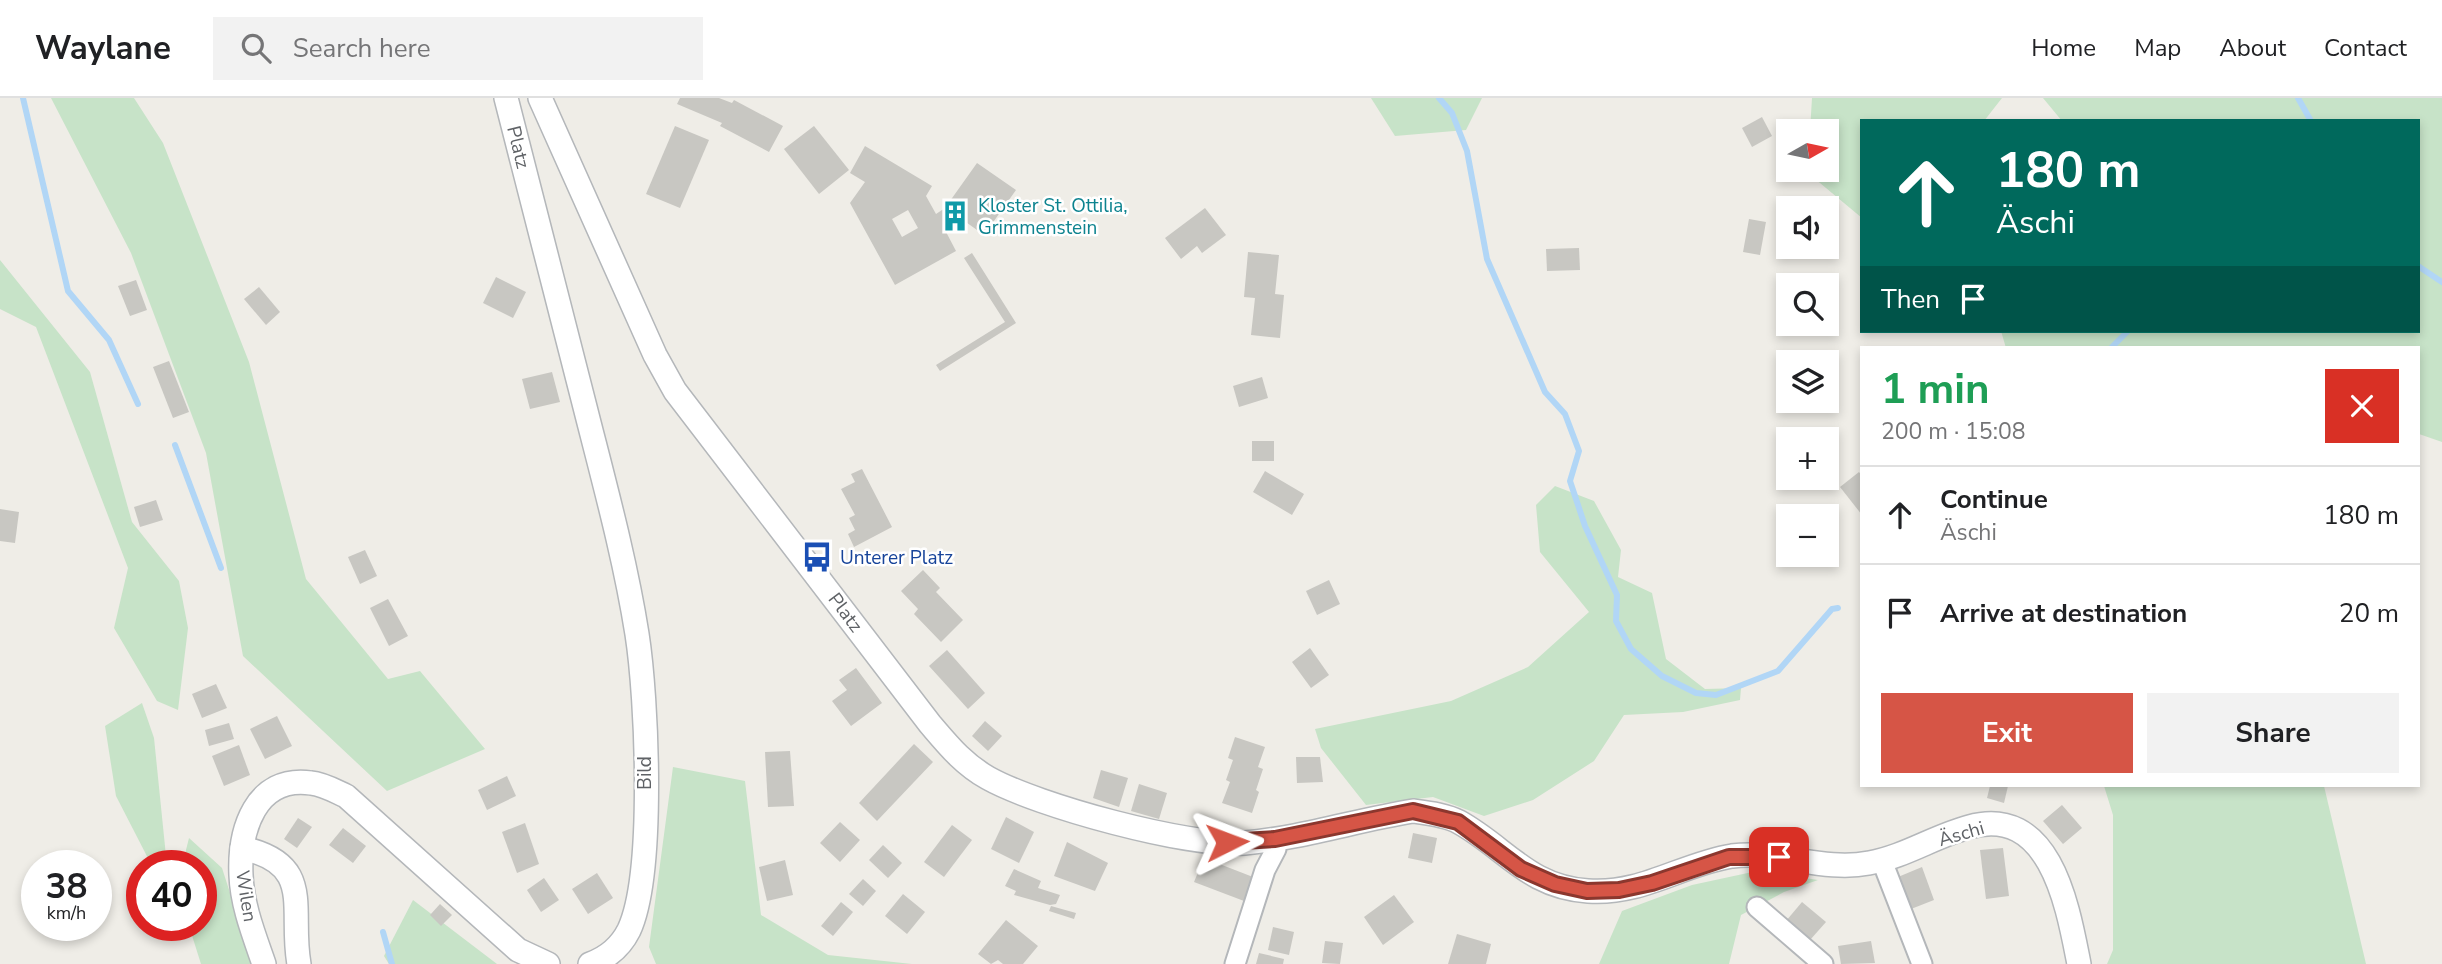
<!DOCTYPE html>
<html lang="en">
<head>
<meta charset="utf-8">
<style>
  :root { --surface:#fff; --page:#f2f2f2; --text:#202124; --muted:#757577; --line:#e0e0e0; --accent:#d65546 }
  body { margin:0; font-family:"Nunito Sans",sans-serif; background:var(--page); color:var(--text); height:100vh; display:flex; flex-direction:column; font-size:26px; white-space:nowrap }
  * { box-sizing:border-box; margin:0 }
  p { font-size:23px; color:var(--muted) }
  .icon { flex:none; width:38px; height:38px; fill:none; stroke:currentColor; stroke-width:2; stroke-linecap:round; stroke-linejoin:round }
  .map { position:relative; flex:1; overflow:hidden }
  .sheet { position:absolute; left:1860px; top:248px; width:560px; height:441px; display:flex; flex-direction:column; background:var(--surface); border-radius:0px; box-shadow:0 4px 10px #0003 }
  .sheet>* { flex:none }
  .banner { position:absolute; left:1860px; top:21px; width:560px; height:214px; border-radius:0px; box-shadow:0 4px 10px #0003; background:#00695c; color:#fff; overflow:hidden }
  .needle { width:46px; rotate:81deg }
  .buttons { position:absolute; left:1776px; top:21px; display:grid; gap:14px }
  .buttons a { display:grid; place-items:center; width:63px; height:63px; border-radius:0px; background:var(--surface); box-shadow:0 4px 10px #0003; font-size:35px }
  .speed { position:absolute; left:21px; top:752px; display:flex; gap:14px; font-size:35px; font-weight:700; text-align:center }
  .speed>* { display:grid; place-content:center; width:91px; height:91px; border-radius:50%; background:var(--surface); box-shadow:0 4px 10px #0003; line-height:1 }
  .speed small { font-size:18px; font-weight:400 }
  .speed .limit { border:10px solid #d22; background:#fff; color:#111 }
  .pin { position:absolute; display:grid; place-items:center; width:60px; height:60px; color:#fff; margin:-30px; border-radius:14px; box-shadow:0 4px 10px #0006 }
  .me { position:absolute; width:77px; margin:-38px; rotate:87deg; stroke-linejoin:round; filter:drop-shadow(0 0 5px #0008) }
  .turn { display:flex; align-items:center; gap:24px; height:147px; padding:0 21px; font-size:32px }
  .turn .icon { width:91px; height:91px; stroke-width:2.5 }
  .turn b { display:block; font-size:49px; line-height:60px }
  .then { display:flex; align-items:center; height:66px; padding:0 21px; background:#0003; gap:14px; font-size:26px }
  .round { display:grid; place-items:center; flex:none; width:74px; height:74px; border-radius:0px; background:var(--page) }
  .head { display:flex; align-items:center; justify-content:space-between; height:119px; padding:0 21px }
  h1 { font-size:42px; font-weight:700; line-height:52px; color:#1e9e55 }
  .cta { display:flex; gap:14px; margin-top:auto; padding:14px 21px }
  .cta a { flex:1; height:80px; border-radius:0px; background:var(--accent); color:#fff; font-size:28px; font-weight:700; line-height:80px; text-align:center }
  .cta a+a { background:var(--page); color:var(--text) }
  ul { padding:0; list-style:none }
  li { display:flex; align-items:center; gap:21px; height:98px; padding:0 21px; border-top:2px solid var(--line) }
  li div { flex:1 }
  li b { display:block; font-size:26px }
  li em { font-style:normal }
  header { display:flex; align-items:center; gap:42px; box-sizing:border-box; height:98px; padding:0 35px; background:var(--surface); border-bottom:2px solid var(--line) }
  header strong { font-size:33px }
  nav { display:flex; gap:38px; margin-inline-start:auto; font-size:24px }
  .search { width:490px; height:63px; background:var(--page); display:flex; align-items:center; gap:18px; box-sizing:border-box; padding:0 24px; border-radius:0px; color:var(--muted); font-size:26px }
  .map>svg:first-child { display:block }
  .green { fill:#c7e3c8 }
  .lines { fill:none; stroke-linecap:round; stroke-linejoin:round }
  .stream { stroke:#b1d6f6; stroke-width:6 }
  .building { fill:#c8c7c2; fill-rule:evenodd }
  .minor-casing { stroke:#b4b7ba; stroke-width:23 }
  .tertiary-casing { stroke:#b4b7ba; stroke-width:26 }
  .minor { stroke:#fff; stroke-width:19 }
  .tertiary { stroke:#fff; stroke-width:23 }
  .route-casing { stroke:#8b372e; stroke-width:18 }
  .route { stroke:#d65546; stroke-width:12 }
  .labels { text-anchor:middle; stroke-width:5; stroke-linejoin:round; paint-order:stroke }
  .street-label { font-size:19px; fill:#5f6266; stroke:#fff }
  .culture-label { font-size:19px; fill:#0d838f; stroke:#fff; text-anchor:start }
  .transit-label { font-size:19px; fill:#164399; stroke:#fff; text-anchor:start }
</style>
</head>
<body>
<header>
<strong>Waylane</strong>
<div class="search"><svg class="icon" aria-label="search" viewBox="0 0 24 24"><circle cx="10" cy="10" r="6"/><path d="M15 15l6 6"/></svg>Search here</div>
<nav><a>Home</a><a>Map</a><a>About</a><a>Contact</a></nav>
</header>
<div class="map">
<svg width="2442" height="866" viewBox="0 0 2442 866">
  <rect width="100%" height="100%" fill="#efede7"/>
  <g class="green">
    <path d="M51,0H134L163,45L249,264L306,481L388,581L420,573L485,651L387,693L243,558L206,355L131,155Z"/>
    <path d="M1371,0H1482L1466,32L1395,38Z"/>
    <path d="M1812,0H2002L1984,23H1862V120L1808,75V72H1827V33H1810Z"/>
    <path d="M2043,0H2442V344L2419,336L2418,250H2006L2001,233H2418V23H2062Z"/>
    <path d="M0,162L90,274L132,424L179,483L188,530L178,612L157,603L114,530L128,470L36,229L0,211Z"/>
    <path d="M1555,388L1594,403L1621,452L1618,479L1652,495L1666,561L1705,591L1741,590L1740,602L1683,614L1624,617L1594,663L1533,702L1484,718L1433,699L1366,707L1321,650L1315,631L1451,603L1528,569L1589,514L1540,454L1536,407Z"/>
    <path d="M142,605L154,640L167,768H152L116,698L105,628Z"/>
    <path d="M673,669L745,683L761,817L828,857L912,866H656L649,849Z"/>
    <path d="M2104,688H2324L2366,866H2107L2113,852V717Z"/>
    <path d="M189,740L222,770L253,866H201L189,828H201V768H182Z"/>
    <path d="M1757,773L1818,782L1784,794L1741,817L1729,866H1599L1622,813L1692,787Z"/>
    <path d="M413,802L497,866H389L384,858Z"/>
  </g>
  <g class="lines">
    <g class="stream">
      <path d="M23,0L68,193L109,242L138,306"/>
      <path d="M1439,0L1452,15L1467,53L1487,161L1545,294L1565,316L1579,353L1570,383L1585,428L1617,497L1616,523L1631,551L1662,578L1696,595L1716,597L1778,573L1832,511L1838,510"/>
      <path d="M2298,0L2311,23"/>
      <path d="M2418,168L2442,184"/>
      <path d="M2111,250L2128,233"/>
      <path d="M175,347L221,470"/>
      <path d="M383,834L392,866"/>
    </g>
  </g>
  <g class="building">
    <path d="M680,0H719L732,5L734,2L783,28L769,54L720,28L722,25L677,6Z"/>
    <path d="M1762,19L1772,38L1752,49L1742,30Z"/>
    <path d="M675,28L709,42L680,110L646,96Z"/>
    <path d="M814,28L849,72L819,96L784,51Z"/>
    <path d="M865,48L932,88L926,98L936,116L945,110L977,65L1016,92L984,137L963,122L945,132L956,153L895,187L850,105L865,84L850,75ZM908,112L918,130L902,139L892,121Z"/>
    <path d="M1205,110L1226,137L1202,155L1197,148L1181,161L1165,140Z"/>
    <path d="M1749,121L1766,124L1760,157L1743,154Z"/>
    <path d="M1579,150L1580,172L1547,173L1546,151Z"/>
    <path d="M1248,154L1279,157L1275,196L1284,197L1280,240L1251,237L1255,200L1244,199Z"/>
    <path d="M972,155L1016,225L940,273L936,267L1005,224L964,160Z"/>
    <path d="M496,179L526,194L513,220L483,205Z"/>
    <path d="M136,182L147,212L130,218L118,188Z"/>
    <path d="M259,189L280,214L266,227L244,201Z"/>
    <path d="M169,263L189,314L173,320L153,269Z"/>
    <path d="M552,274L560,304L530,311L522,281Z"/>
    <path d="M1262,279L1268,300L1239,309L1233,288Z"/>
    <rect x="1252" y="343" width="22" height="20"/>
    <path d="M862,371L892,429L854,449L848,436L855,432L849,420L855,417L841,391L855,384L851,376Z"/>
    <path d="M1265,373L1304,396L1292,417L1253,394Z"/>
    <path d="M1859,374L1862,378V417L1840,389Z"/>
    <path d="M156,402L163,422L140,429L134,409Z"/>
    <path d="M0,411L19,414L15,445L0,443Z"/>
    <path d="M365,452L377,478L360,486L348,459Z"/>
    <path d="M923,472L940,490L936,494L963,522L941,544L914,516L918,511L901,493Z"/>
    <path d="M1329,482L1340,506L1317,517L1306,493Z"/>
    <path d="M388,501L408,538L389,548L370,510Z"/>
    <path d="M1310,550L1329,577L1311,590L1292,564Z"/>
    <path d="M947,552L985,595L968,611L929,568Z"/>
    <path d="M856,570L882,605L851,628L832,603L847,592L839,582Z"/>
    <path d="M216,586L227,610L202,620L192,596Z"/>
    <path d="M277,618L292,648L265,661L250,631Z"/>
    <path d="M985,623L1002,638L988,653L972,638Z"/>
    <path d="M229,625L234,641L209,648L205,632Z"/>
    <path d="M1235,639L1265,649L1258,669L1263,671L1256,692L1259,694L1252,715L1222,705L1230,684L1226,682L1233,662L1228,660Z"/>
    <path d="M914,646L933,664L877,723L859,705Z"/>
    <path d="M239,647L250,677L224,688L212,658Z"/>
    <path d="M790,653L794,708L768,709L765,654Z"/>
    <path d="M1296,659H1320L1323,684L1297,685Z"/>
    <path d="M1101,672L1128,680L1119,709L1093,700Z"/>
    <path d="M507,678L516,698L487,712L478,692Z"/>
    <path d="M1139,686L1167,695L1159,721L1131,713Z"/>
    <path d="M1990,688H2008L2004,705L1987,700Z"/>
    <path d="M2062,707L2082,730L2063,746L2043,723Z"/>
    <path d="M1006,719L1034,734L1019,765L991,751Z"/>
    <path d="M298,720L312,729L297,750L284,741Z"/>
    <path d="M840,724L860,742L840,764L820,745Z"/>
    <path d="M525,725L539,766L517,775L502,734Z"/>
    <path d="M952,727L972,742L944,779L924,764Z"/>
    <path d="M343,730L366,748L353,765L329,747Z"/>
    <path d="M1413,735L1437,740L1432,765L1408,760Z"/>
    <path d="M1067,744L1108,765L1095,793L1054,778Z"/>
    <path d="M883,747L902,765L888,780L869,762Z"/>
    <path d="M2003,750L2009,798L1986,801L1980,752Z"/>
    <path d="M1204,760L1253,779L1244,803L1194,784Z"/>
    <path d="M785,762L793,797L767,803L759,769Z"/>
    <path d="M1922,769L1934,802L1911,811L1898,779Z"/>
    <path d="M1014,771L1041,783L1038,790L1060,797L1056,806L1050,807L1014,797L1016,793L1005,788Z"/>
    <path d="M597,775L613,800L588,816L572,791Z"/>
    <path d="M544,780L559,802L541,814L527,792Z"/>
    <path d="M863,781L876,793L863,808L849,796Z"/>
    <path d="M903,796L925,814L907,836L885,818Z"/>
    <path d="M1394,797L1414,824L1383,847L1364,819Z"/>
    <path d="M841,804L853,814L833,838L821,828Z"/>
    <path d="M1802,804L1826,824L1810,842L1786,823Z"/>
    <path d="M440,806L452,817L441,828L430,817Z"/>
    <path d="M1051,808L1076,815L1074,821L1049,813Z"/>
    <path d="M1006,822L1038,848L1023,866H1003L998,862L991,866L978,856Z"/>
    <path d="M1273,829L1294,834L1289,857L1268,852Z"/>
    <path d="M1457,836L1491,846L1486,866H1448Z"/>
    <path d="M1325,843L1343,845L1340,866L1322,865Z"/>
    <path d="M1871,843L1875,865L1841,866L1838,848Z"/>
    <path d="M1259,855L1284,861L1283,866H1256Z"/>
  </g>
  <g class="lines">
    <g class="minor-casing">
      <g id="minor">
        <path d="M1882,763L1922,866"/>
        <path d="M1757,809L1823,866"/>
        <path d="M1235,866L1265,772L1276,751L1275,741"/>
      </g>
    </g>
    <g class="tertiary-casing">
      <g id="tertiary">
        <path d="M506,0C532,103 559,206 585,309C604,384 625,460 637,536C647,600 655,776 629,832C621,848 607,860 590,866"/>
        <path d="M540,0L655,257L675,293L930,626C948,647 963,666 988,680C1038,708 1189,749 1245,745C1302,740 1357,722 1413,713C1428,715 1446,717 1459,724C1506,750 1528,789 1588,793C1642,797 1682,766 1732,758C1778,752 1823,774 1869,765C1904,759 1935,738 1969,729C2051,706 2068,810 2079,866"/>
        <path d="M242,750C316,766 289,811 299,866"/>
        <path d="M264,866C254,837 242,807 241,777C239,733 255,677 311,685C323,686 335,693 346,698L518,852L548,866"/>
      </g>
    </g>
    <use href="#minor" class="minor"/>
    <use href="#tertiary" class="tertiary"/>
  </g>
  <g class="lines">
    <g class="route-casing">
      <path id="route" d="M1227,744L1275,741L1413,713L1458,724L1521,771L1555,786L1587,793L1619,792L1652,785L1729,759H1779"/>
    </g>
    <use href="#route" class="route"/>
  </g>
  <defs>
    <g id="building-bare" transform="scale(2.415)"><path d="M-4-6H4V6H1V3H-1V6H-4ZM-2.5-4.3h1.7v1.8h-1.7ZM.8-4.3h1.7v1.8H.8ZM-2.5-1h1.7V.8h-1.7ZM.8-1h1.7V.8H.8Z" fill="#0f9aa8" stroke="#fff" stroke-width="2.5" paint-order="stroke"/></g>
    <g id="bus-bare" transform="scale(2.415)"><path d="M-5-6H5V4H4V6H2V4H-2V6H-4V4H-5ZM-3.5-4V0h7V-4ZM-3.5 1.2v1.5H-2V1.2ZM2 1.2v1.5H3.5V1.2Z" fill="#1a4fb4" stroke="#fff" stroke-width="2.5" paint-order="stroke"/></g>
  </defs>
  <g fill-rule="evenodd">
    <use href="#building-bare" x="955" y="118"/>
    <use href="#bus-bare" x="817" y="459"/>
  </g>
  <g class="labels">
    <g class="street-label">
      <text transform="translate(519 49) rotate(76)" y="7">Platz</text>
      <text transform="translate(846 514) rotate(53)" y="7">Platz</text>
      <text transform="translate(644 675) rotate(-90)" y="7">Bild</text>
      <text transform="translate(1961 735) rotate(-16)" y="7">Äschi</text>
      <text transform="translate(247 798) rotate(81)" y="7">Wilen</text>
    </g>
    <g class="culture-label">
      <text x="978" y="114">Kloster St. Ottilia,<tspan x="978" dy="22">Grimmenstein</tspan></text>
    </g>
    <g class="transit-label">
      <text x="840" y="466">Unterer Platz</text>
    </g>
  </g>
</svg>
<div class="buttons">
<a><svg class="needle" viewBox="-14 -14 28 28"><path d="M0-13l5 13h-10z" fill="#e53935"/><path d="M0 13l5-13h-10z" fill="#757577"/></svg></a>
<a><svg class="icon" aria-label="sound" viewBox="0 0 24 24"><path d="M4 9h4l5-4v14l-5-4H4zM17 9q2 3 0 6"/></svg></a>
<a><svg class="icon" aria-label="search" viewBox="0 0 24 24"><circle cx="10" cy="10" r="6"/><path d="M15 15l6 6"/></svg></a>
<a><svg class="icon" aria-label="layers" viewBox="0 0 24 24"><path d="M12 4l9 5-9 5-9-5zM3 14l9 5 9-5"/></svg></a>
<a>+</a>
<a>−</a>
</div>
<div class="speed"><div>38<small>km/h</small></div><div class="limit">40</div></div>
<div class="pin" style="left:1779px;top:759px;background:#d93025"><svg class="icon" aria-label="arrive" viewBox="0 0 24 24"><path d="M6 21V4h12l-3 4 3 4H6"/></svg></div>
<svg class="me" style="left:1227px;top:744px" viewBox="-20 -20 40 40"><path d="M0-17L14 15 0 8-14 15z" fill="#d65546" stroke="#fff" stroke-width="4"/></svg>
<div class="banner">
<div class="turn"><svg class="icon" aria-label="ahead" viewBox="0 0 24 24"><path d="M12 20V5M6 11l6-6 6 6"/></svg><div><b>180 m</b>Äschi</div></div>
<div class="then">Then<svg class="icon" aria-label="arrive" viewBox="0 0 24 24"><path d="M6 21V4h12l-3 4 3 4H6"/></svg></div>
</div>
<section class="sheet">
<div class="head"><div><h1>1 min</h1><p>200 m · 15:08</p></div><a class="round" style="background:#d93025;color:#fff"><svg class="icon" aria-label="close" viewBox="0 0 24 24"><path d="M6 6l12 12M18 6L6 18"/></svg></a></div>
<ul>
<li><svg class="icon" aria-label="ahead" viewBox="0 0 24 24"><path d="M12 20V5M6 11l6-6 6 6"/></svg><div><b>Continue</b><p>Äschi</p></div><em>180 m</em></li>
<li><svg class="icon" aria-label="arrive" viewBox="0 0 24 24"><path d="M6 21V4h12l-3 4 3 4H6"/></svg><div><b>Arrive at destination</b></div><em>20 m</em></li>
</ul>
<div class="cta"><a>Exit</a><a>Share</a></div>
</section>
</div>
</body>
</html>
